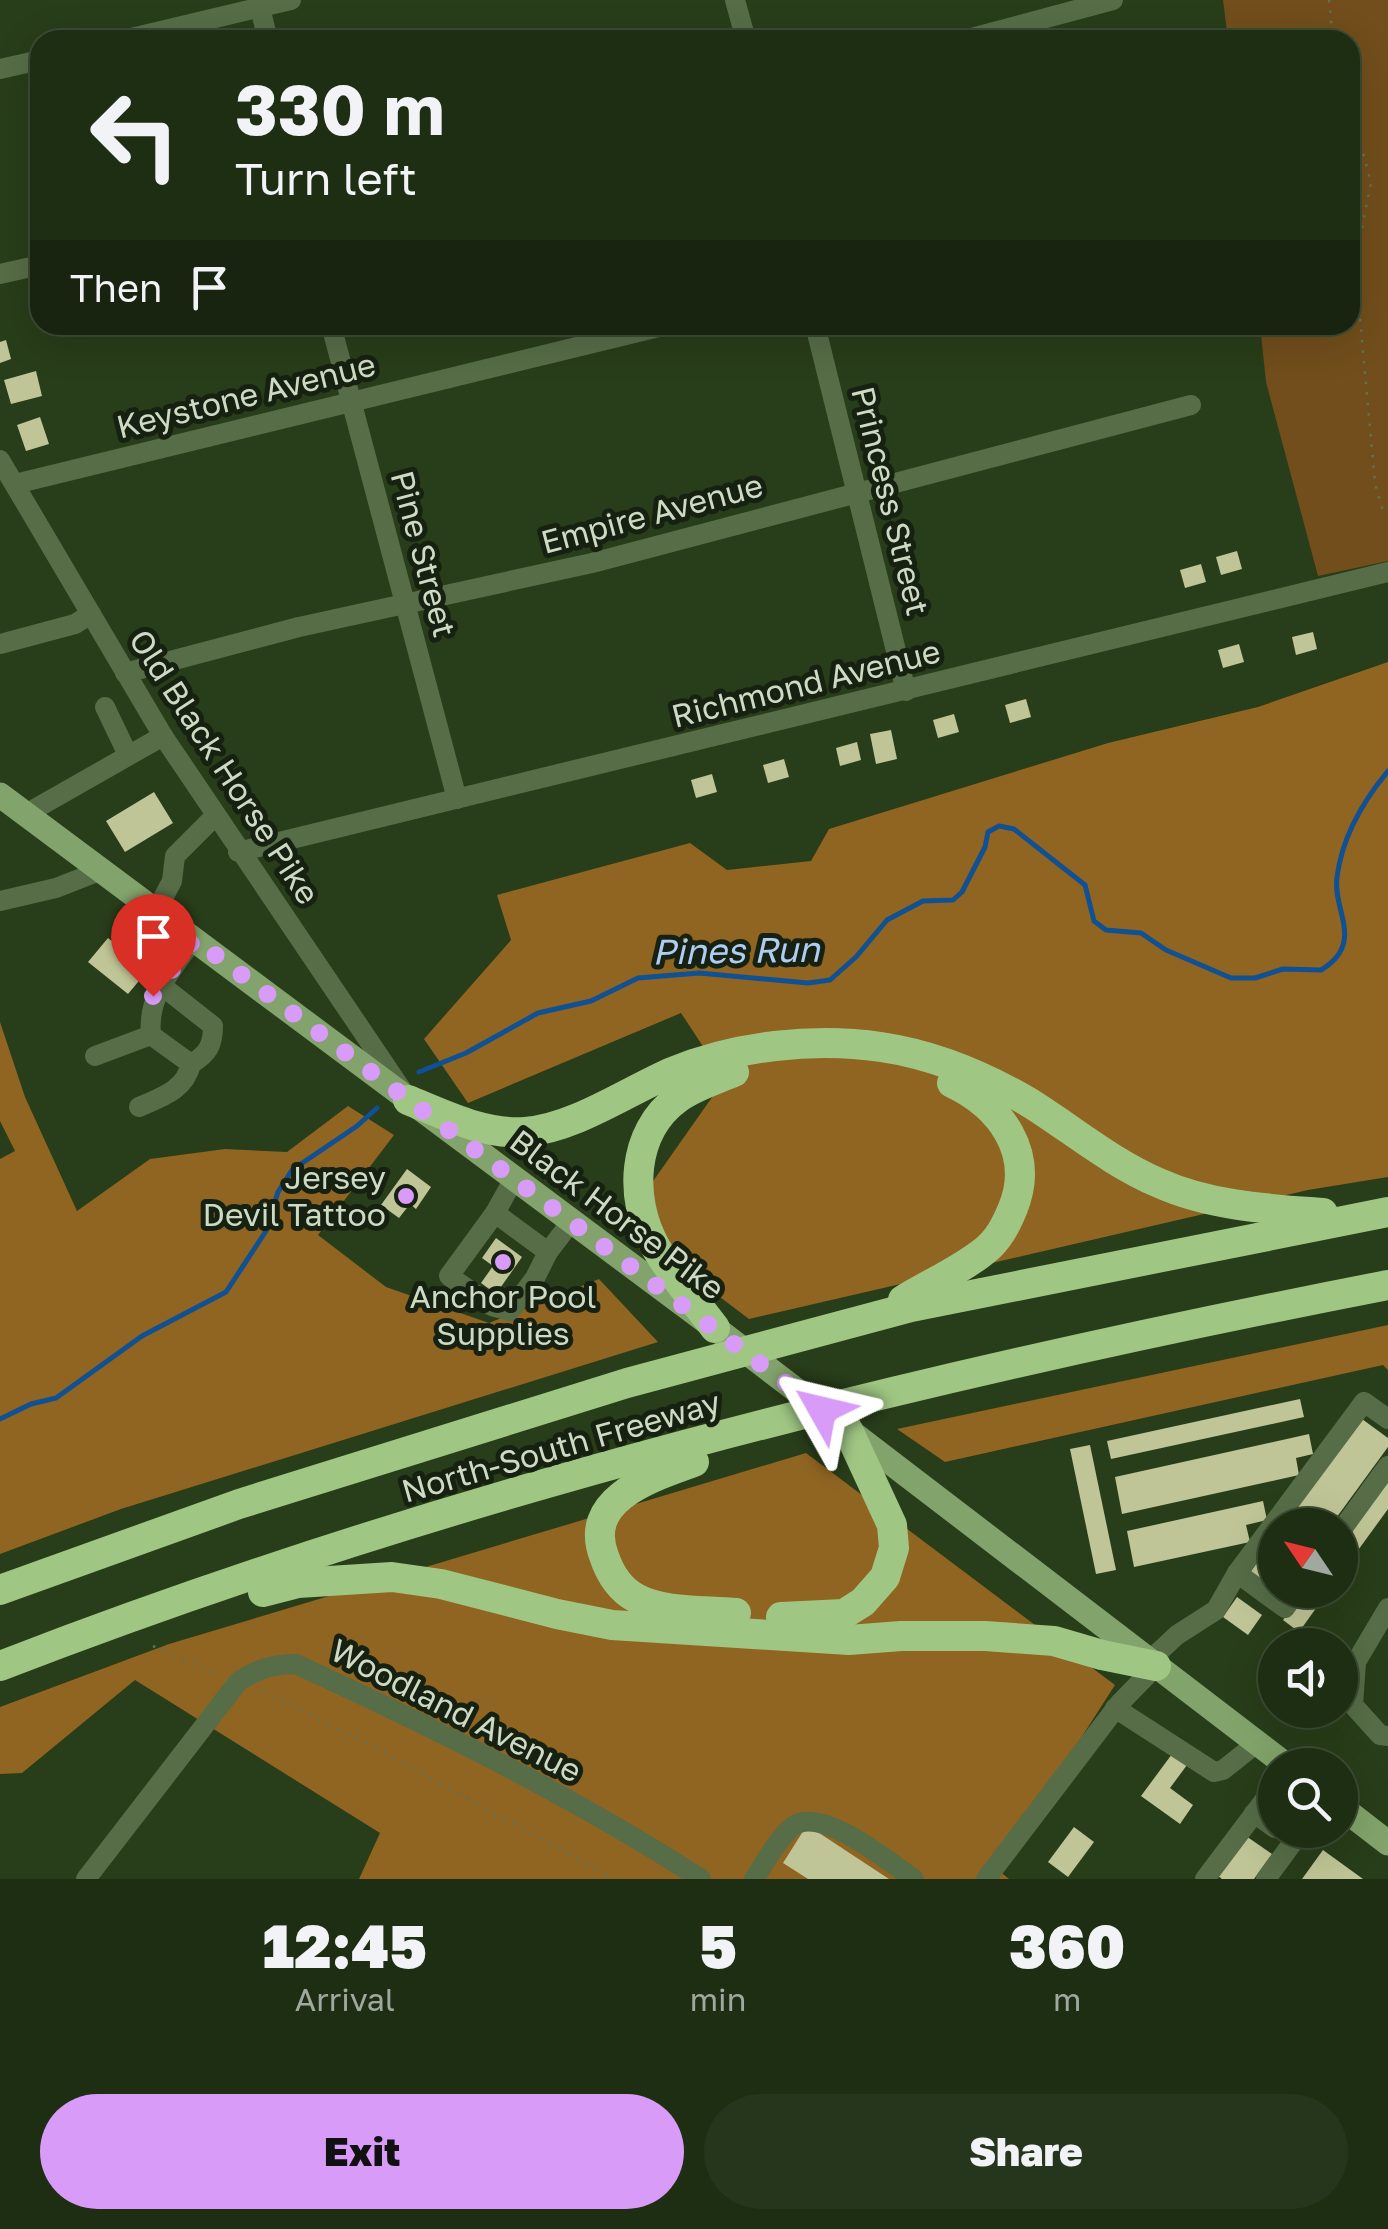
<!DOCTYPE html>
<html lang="en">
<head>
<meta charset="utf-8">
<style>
  :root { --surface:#1e2e13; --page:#26361c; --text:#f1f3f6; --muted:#a1a8a0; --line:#3c4a33; --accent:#d89bf8 }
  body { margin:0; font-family:"Golos Text",sans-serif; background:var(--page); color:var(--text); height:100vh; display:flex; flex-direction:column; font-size:38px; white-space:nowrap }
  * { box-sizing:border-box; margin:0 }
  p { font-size:32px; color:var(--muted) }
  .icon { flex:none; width:55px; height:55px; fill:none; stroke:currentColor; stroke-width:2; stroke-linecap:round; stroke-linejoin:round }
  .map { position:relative; height:1879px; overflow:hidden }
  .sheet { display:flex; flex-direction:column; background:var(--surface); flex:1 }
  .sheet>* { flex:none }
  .top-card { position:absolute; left:30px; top:30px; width:1330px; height:305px; border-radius:30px; box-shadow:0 10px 40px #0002,0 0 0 2px var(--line); background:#1e2e13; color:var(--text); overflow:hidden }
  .needle { width:65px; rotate:305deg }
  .fabs { position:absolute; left:1258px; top:1508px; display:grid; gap:20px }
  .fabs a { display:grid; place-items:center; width:100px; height:100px; border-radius:50%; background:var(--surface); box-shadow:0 10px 40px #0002,0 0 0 2px var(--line); font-size:50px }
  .pin { position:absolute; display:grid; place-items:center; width:85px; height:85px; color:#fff; margin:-102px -42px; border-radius:50% 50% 50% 0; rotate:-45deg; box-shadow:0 0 10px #0007 }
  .pin .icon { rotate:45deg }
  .me { position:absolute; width:110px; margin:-55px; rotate:307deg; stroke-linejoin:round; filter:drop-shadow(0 0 8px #0008) }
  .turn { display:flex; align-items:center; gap:35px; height:210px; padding:0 40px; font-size:45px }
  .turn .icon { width:130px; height:130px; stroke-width:2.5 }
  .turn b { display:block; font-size:70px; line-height:85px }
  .then { display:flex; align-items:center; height:95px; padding:0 40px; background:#0003; gap:20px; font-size:38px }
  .eta { display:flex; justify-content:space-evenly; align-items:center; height:170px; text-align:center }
  .eta b { font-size:60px; font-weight:800; line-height:70px }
  .action { display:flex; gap:20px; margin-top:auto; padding:20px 40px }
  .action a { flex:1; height:115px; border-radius:60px; background:var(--accent); color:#111; font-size:40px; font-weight:800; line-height:115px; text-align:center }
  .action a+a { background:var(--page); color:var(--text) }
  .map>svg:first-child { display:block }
  .green { fill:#714e1b }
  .forest { fill:#906421 }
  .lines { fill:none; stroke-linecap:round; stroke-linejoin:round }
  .stream { stroke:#105193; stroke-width:5 }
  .building { fill:#bfc596 }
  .path { stroke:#607253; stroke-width:2.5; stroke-dasharray:2.5 8; stroke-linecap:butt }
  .minor { stroke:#566d47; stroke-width:20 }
  .major { stroke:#82a36b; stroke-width:25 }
  .highway { stroke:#9fc783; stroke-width:30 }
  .route { stroke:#d89bf8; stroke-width:18; stroke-dasharray:0 32.4 }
  .poi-dot { fill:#d89bf8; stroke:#172111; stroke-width:4 }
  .labels { text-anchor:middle; stroke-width:10; stroke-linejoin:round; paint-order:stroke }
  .street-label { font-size:32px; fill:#cddac4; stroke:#172111 }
  .poi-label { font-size:32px; fill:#cddac4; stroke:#172111; text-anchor:end }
  .water-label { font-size:35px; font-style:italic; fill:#afcdf2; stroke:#172111 }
</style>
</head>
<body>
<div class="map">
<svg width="1388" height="1879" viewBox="0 0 1388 1879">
  <rect width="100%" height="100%" fill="#283d19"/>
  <path class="green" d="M1223,0H1388V561L1318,576L1266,382L1260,325H1350V40H1228Z"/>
  <g class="forest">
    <path d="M1388,662V1177L1308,1190L749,1319L630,1229L644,1194L715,1093L704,1048L681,1013L468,1103L424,1039L511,940L497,895L690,843L727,870L811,861L829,829L1108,743L1258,707Z"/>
    <path d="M0,1022L25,1097L77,1211L150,1159L225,1149L287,1152L348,1106L394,1135L318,1235L386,1287L489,1323L599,1279L658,1342L121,1509L0,1554V1159L15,1151L0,1121Z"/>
    <path d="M1388,1325V1370L1383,1365L945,1462L897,1429Z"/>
    <path d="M806,1453L1115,1685L997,1869L1009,1879H359L380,1833L135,1680L22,1773L0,1774V1707L169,1644Z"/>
  </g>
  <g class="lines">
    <g class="stream">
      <path d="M419,1072L466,1053L538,1013L591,1001L638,978L699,973L808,983L830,980L856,957L887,920L923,901L953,900L962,892L985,847L988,832L999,826L1014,829L1085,885L1094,921L1106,930L1141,933L1166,950L1231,978H1255L1283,969L1321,970C1366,943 1332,910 1337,877C1342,838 1363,801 1388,771"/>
      <path d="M0,1419L31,1404L56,1398L142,1336L226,1292L266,1231L278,1192L292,1170L357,1126L377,1108"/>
    </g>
  </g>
  <g class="building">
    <path d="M6,340L11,359L0,363V342Z"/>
    <path d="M36,371L42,396L11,404L4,380Z"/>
    <path d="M40,417L49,444L26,451L17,425Z"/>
    <path d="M1237,551L1242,569L1221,575L1216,557Z"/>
    <path d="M1201,564L1206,582L1185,588L1180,570Z"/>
    <path d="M1313,632L1317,649L1296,655L1292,637Z"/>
    <path d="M1239,644L1244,662L1223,668L1218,650Z"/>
    <path d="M1026,699L1031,717L1010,723L1005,705Z"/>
    <path d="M954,714L959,732L938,738L933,720Z"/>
    <path d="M891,730L897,759L876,764L870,734Z"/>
    <path d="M857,742L861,760L840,766L836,748Z"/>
    <path d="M784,759L789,777L768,783L763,765Z"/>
    <path d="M712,774L717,792L696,798L691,780Z"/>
    <path d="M154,792L173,823L125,852L106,821Z"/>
    <path d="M108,938L148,970L128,994L88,962Z"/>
    <path d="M407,1169L431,1187L416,1209L410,1204L399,1218L381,1205Z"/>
    <path d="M496,1238L522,1257L496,1294L481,1283L493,1266L482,1258Z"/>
    <path d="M1300,1399L1304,1417L1111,1459L1107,1441Z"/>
    <path d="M1362,1419L1388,1438V1447L1331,1525H1284Z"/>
    <path d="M1309,1434L1313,1454L1296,1458L1299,1475L1122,1514L1115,1477Z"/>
    <path d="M1090,1445L1116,1570L1096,1574L1070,1449Z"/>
    <path d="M1388,1477V1509L1340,1575V1542Z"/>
    <path d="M1263,1501L1267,1520L1246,1525L1250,1542L1134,1567L1127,1531Z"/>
    <path d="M1275,1538V1590H1284L1280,1596L1249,1574Z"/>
    <path d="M1305,1590H1329L1299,1632L1283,1620Z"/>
    <path d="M1237,1597L1262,1615L1248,1635L1223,1617Z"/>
    <path d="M1175,1750L1190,1761L1170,1788L1193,1805L1180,1824L1141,1796Z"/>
    <path d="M807,1825L889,1879H808L783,1863Z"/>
    <path d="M1074,1827L1094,1842L1068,1877L1048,1862Z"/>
    <path d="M1246,1836L1272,1854L1254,1879H1222L1218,1876Z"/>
    <path d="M1323,1850L1363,1879H1302Z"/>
  </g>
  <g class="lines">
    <g class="path">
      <path d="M1329,0L1333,40"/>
      <path d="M1350,103L1371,183L1355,263L1375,483L1383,511L1388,512"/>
      <path d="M153,1646L217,1675"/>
      <path d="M262,1691L378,1749L614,1879"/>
    </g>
    <g class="minor">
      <path d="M735,0L746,40"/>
      <path d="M260,8L268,40"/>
      <path d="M123,40L291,0"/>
      <path d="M964,40L1113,0"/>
      <path d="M0,69L40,60"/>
      <path d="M0,274L40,265"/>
      <path d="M331,325L457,799"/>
      <path d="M815,325L906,691"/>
      <path d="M0,460L163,736L402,1090"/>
      <path d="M15,484L667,325"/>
      <path d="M0,644L75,624L91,614"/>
      <path d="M125,673L299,627L592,563L1191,405"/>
      <path d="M105,707L128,755"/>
      <path d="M26,814L163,736"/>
      <path d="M238,852L1388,572"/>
      <path d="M0,901L56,888L102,870"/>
      <path d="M156,911L172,881L175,856L216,815"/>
      <path d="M161,985L213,1026C213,1045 208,1054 191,1064L151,1035C147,995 172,970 194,939"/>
      <path d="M95,1056L151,1035"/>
      <path d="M139,1107C162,1097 185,1090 191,1064"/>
      <path d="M514,1179L495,1213L548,1252L571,1222"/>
      <path d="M495,1213L449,1276L492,1306L510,1311L535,1278L548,1252"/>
      <path d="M1340,1532L1388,1466"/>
      <path d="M1237,1573L1285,1608L1298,1590"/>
      <path d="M1388,1608L1356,1662L1353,1705L1380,1735L1388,1736"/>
      <path d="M1149,1661L1177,1635L1216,1610L1237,1573L1364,1402L1388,1419"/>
      <path d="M1115,1708L1214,1772L1223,1770L1257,1743"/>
      <path d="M1254,1813L1275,1828"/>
      <path d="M86,1879L238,1682C257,1669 273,1664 296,1664C434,1728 573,1796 701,1879"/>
      <path d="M754,1879C765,1863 776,1841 791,1828C818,1802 890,1863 914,1879"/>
      <path d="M986,1879L1119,1704L1156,1666"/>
      <path d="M1205,1879L1275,1786"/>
      <path d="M1266,1879L1302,1830"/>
    </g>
    <g class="major">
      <path d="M0,795L715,1328L1286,1765"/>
      <path d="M1340,1806L1388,1843"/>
    </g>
    <g class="highway">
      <path d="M408,1100C445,1115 484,1135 525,1132C573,1129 628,1091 672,1072C735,1046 814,1037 881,1047C935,1055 983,1075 1030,1103C1073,1130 1112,1163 1159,1183C1210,1206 1268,1209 1323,1213"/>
      <path d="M903,1300C929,1284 959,1271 983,1252C998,1241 1006,1225 1013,1208C1035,1153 1001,1106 952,1083"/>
      <path d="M715,1328C695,1301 671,1275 655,1246C629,1199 631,1132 678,1098C695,1086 715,1080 734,1072"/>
      <path d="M694,1462C653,1477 582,1498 604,1556C610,1574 619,1589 636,1598C663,1613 705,1610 736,1613"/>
      <path d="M0,1590L239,1504L627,1383L911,1307L1388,1212"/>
      <path d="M263,1592L298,1583L392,1577L441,1584L557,1614L612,1625L849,1640L901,1636H985L1054,1641L1102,1655L1156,1666"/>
      <path d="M781,1617L844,1614L863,1602L885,1577L894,1548L892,1525L848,1430"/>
      <path d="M0,1666C446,1493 919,1376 1388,1285"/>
    </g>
  </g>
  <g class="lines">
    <path class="route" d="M153,996L194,939L822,1410"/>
  </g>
  <g class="poi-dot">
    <circle cx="406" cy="1196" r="10"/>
    <circle cx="503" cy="1262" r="10"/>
  </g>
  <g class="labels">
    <g class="street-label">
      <text transform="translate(246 396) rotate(-14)" y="11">Keystone Avenue</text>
      <text transform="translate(890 501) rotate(76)" y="11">Princess Street</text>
      <text transform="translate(652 514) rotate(-15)" y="11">Empire Avenue</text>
      <text transform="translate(423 554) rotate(75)" y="11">Pine Street</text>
      <text transform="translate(806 684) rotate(-14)" y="11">Richmond Avenue</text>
      <text transform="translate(224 767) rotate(57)" y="11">Old Black Horse Pike</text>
      <text transform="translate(617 1215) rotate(37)" y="11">Black Horse Pike</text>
      <text transform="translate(561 1447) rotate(-16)" y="11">North-South Freeway</text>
      <text transform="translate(456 1711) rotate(27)" y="11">Woodland Avenue</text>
    </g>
    <g class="poi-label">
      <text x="386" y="1189">Jersey<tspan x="386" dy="37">Devil Tattoo</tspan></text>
      <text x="503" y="1308" text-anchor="middle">Anchor Pool<tspan x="503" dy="37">Supplies</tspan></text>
    </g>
    <g class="water-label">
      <text transform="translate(736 951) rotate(-1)" y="12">Pines Run</text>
    </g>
  </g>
</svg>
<div class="fabs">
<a><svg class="needle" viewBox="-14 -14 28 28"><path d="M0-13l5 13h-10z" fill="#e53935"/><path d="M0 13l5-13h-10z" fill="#a1a8a0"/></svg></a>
<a><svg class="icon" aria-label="sound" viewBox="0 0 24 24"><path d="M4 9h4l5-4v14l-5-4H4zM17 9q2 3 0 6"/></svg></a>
<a><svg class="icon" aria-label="search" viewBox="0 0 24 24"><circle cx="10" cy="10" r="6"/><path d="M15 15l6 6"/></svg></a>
</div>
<div class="pin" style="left:153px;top:996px;background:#d93025"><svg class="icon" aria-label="arrive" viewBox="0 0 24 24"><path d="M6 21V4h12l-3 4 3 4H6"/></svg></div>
<svg class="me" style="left:822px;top:1410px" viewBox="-20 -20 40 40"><path d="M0-17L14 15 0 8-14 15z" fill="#d89bf8" stroke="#fff" stroke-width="4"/></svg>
<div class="top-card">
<div class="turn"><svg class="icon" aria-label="left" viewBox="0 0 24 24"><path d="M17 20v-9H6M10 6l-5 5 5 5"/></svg><div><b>330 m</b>Turn left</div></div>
<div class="then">Then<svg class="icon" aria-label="arrive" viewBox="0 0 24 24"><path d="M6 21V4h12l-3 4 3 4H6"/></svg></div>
</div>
</div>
<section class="sheet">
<div class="eta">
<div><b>12:45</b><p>Arrival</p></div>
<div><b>5</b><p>min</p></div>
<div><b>360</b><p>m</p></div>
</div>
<div class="action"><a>Exit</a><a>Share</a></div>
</section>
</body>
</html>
